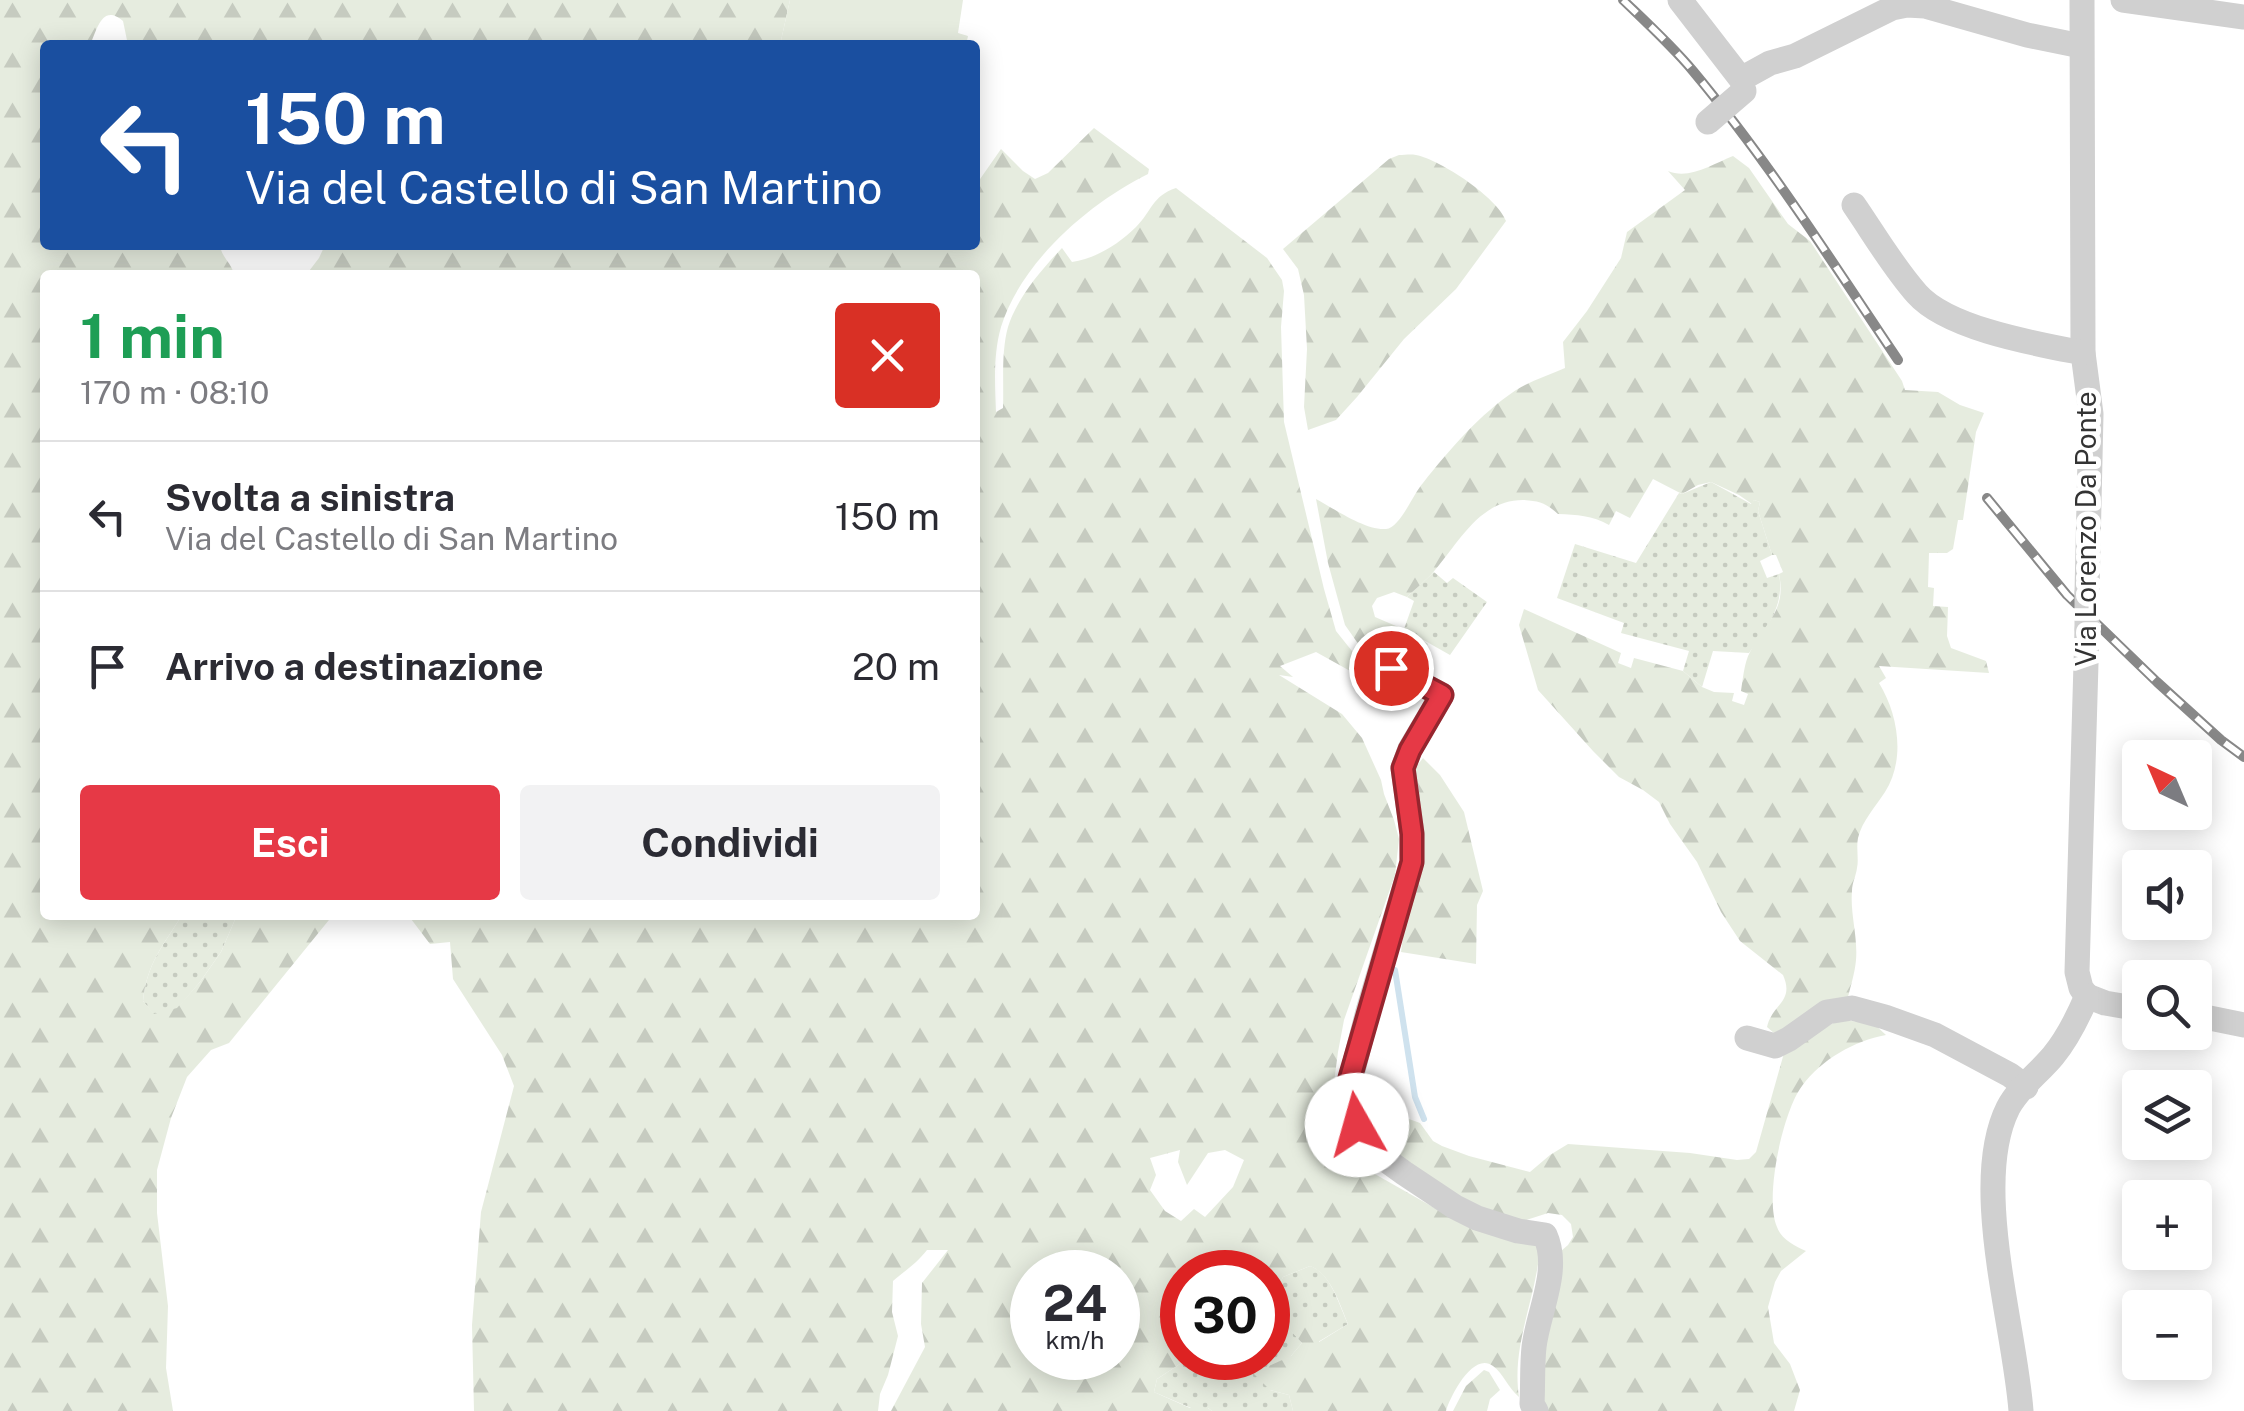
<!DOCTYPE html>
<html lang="it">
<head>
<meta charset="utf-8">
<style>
  :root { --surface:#fff; --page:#f2f2f3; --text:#2b2b33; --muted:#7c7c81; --line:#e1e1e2; --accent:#e63946 }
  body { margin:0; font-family:"Public Sans",sans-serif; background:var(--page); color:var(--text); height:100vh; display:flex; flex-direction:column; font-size:38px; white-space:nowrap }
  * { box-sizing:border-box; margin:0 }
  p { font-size:32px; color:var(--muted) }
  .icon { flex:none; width:55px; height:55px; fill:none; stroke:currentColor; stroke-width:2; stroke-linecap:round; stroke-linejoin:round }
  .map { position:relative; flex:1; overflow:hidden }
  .sheet { position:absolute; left:40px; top:270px; width:940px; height:650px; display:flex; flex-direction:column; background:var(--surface); border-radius:10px; box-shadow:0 5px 25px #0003 }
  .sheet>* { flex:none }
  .guide { position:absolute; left:40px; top:40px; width:940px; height:210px; border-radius:10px; box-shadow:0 5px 25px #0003; background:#1a4fa0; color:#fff; overflow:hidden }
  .needle { width:65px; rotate:316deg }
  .controls { position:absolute; left:2122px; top:740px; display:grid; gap:20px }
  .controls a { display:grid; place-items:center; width:90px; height:90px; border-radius:10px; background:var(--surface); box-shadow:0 5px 25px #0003; font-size:50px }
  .speed { position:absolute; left:1010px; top:1250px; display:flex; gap:20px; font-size:50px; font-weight:700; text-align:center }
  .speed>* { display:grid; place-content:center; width:130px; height:130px; border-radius:50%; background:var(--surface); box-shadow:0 5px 25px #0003; line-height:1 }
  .speed small { font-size:25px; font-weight:400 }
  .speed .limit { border:15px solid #d22; background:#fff; color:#111 }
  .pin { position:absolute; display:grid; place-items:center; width:85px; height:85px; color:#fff; margin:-42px; border:5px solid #fff; border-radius:50%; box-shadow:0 2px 10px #0007 }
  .me { position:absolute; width:110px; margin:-55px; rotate:353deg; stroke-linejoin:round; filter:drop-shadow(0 0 8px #0008) }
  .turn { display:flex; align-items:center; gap:35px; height:210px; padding:0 40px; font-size:45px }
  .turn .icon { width:130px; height:130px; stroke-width:2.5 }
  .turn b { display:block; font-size:70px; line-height:85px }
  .round { display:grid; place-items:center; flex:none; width:105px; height:105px; border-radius:10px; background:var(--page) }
  .head { display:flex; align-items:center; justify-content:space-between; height:170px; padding:0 40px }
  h1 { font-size:60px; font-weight:700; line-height:75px; color:#1e9e55 }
  .cta { display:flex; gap:20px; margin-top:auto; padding:20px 40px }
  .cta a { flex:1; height:115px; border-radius:10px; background:var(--accent); color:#fff; font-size:40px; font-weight:700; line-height:115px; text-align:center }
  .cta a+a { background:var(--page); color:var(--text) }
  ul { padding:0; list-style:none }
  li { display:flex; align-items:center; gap:30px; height:150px; padding:0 40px; border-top:2px solid var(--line) }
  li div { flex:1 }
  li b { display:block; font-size:38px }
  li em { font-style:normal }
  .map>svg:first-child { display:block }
  .grass { fill:url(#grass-dots) }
  .forest { fill:url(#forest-firs); fill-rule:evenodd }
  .park { fill:#e6ecdf }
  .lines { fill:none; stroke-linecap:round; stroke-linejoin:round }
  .stream { stroke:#cfe2ee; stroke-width:6 }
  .minor { stroke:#d0d0d0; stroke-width:25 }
  .rail-casing { stroke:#888; stroke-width:10 }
  .rail { stroke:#fff; stroke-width:6; stroke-dasharray:19; stroke-linecap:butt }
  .minor-bridge { stroke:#d0d0d0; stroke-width:25 }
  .route-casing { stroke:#96252e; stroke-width:25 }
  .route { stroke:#e63946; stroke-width:18 }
  .labels { text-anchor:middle; stroke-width:10; stroke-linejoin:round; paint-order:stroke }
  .street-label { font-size:28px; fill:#333; stroke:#fff }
</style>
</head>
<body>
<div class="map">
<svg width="2244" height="1411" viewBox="0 0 2244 1411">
  <defs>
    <pattern id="grass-dots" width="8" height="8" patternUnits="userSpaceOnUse" patternTransform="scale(2.5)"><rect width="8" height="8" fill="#e6ecdf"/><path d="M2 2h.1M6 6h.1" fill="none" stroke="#c6cbc0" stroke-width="1.8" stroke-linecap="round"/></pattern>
    <pattern id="forest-firs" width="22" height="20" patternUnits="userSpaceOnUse" patternTransform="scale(2.5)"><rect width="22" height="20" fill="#e6ecdf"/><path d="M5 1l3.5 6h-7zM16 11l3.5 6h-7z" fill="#c6cbc0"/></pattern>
  </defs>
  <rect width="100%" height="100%" fill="#fff"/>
  <g class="grass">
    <path d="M1711,482L1751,504L1754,500L1760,502L1758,511L1772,555L1760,561L1767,578L1779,574C1785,605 1767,628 1749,653L1713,651L1702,687L1683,671L1689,651L1621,633L1624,623L1557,598L1575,544L1636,563L1679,493L1682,494Z"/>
    <path d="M1434,572L1447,583L1453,578L1487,602L1450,655L1404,629L1414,601L1407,597Z"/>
    <path d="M182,915H237L221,952L200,982L177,1009L154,1015L143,1001C147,963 163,946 182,915Z"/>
    <path d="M1310,1266C1331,1273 1339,1305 1348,1324L1318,1342L1280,1318L1302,1343L1291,1356L1270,1390L1289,1395L1293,1411H1212L1208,1408H1191L1154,1392L1157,1379L1189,1358H1268V1310L1283,1277Z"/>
  </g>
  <g class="forest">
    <path d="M0,0H790L780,45H128L123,21C102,3 97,30 90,45H45V245H220C221,257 232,263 234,275H45V915H182C163,946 147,963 143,1001L154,1014L177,1008L200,982L221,952L237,915H333L229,1043L211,1050L187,1077L171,1118L157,1170V1213L168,1306L166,1368L173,1411H0Z"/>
    <path d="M1094,128L1149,169L1148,174C1089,203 1021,262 1001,327C993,355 995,384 996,412L1003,408C1004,382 1001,352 1008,327C1017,298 1041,270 1062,248L1072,262C1095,259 1119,244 1136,227C1152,211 1152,196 1176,188L1267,258L1282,280L1284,291L1281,327L1284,422L1324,589L1336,631L1352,651L1380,674L1361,677L1316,652L1280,666L1293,677L1279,675L1342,714L1362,738L1381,780L1384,794L1394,820L1399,839L1395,875L1344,1020L1338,1052L1332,1098L1334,1118L1339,1138L1350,1155L1366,1169L1440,1211L1540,1246C1537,1297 1511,1344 1519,1397C1508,1388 1503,1373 1493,1366C1473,1351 1450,1397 1446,1411H1293L1289,1395L1270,1390L1253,1373L1291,1356L1302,1343L1278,1317L1318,1320L1319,1342L1348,1324C1340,1305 1331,1274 1310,1266L1283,1277L1268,1310V1272H1182V1358H1189L1157,1379L1154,1392L1190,1408H1208L1212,1411H891L925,1347L921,1324L922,1283L948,1250H927C917,1263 906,1270 893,1281L892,1312L898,1336L888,1375L880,1394L878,1411H474L472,1325L481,1212L514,1086L502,1055L453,979L450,942L430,944L408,915H975V275H306L319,258L325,245H975V183L978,182L1001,149L1023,171L1035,179L1048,173ZM1180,1150L1178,1162L1187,1185L1208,1153L1225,1150L1244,1160L1233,1187L1205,1217L1194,1209L1181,1221L1165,1211L1150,1190L1156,1175L1150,1158ZM1032,1272H1118V1358H1032Z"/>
    <path d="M1399,155C1405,155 1410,154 1416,155C1441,160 1498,198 1506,221L1456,289L1404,339L1357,397L1336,420L1308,430L1304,407L1307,349L1304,295L1298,269L1283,249L1389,159Z"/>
    <path d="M1733,156L1749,168L1788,224L1810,241L1902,381L1905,390L1938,392L1960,405L1984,413L1976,432L1963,520H1958L1953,549L1947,553H1929L1928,587L1934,588L1933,606L1948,607L1947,636L1951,648L1986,661L1989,673L1879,666L1886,678L1879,683C1898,714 1906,759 1885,792C1876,806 1862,821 1858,838C1856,848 1859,859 1857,868C1856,876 1852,883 1852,891C1850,914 1858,936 1856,960C1855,972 1851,985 1848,997L1775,1034L1767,1027C1772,1004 1795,1002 1783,975L1740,941L1721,912L1697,862L1670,824L1659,802L1643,790L1619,777L1593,751L1538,690L1519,625L1524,609L1621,653L1618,663L1631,668L1634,658L1683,671L1702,687L1714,692L1734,693L1732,701L1744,705L1748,694L1741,691C1743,679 1744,663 1750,652C1764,623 1787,612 1779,574L1783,572L1776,555H1772L1758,511L1760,502L1754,500L1752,504L1739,495L1711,482L1698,485L1682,494L1653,479L1630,518L1616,511L1609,525C1592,515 1577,515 1558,514C1546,503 1539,501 1523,500C1480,500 1460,541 1435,570C1427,580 1416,588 1407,597L1394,592L1377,598L1372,606L1375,617L1403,629L1428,644L1422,655L1407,666L1394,667L1359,645L1345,625L1328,563L1316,499C1333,508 1366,531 1386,529C1400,528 1413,494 1423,483C1450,449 1480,414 1516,390C1530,381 1549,375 1565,368L1563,342L1587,311L1621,258L1627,232L1685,190L1668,171C1689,180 1713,164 1733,156Z"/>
    <path d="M1423,758L1440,775L1464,812L1483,891L1477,905L1476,964L1401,952L1414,852L1409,776Z"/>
    <path d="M1840,1020L1873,1023L1886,1035C1854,1041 1822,1059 1802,1086C1783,1111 1764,1198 1777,1227C1781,1239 1795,1246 1806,1251L1781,1271L1775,1282L1768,1307L1774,1343L1790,1364L1800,1390L1794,1411H1547L1544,1404L1542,1339L1561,1251L1568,1245L1573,1237L1571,1224L1562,1215L1548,1213L1523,1221L1468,1205L1368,1138L1360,1091L1390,1112L1420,1123L1433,1141L1442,1146L1469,1156L1530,1172L1550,1155L1568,1144L1690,1153L1737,1160L1749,1159L1756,1152L1786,1046Z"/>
    <path d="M1484,1370L1489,1372L1500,1390L1490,1399L1487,1411H1453L1466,1386Z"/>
  </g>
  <path class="park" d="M790,0H963L958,33L968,36L966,45H780Z"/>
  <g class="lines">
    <path class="stream" d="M1395,970L1415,1097L1424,1119"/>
    <g class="minor">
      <path d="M1680,0L1741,79L1770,63L1795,56L1892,8L1907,5L1925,6L2027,35L2081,46"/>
      <path d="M2082,0L2083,353L2091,414L2087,593"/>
      <path d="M2123,0L2244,17"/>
      <path d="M1854,205C1874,234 1893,267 1917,294C1948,329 2037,344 2083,353"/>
      <path d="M2087,629L2077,972L2081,988L2087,996"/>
      <path d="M1391,668L1442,695L1410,749L1403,768L1412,833V862L1368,1011L1351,1078V1098L1357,1125L1368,1147L1404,1173L1455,1207L1477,1218L1518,1231L1545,1235C1561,1270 1538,1312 1534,1347C1532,1366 1533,1386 1532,1404L1536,1411"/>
      <path d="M2087,996L2105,1003L2140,1009"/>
      <path d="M2195,1015L2244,1025"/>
      <path d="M1747,1038L1775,1046L1789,1039L1827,1012L1852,1008L1885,1017L1935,1035L2010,1075L2026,1087"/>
      <path d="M2021,1411C2015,1327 1970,1184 2008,1108C2018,1088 2039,1073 2053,1056C2068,1038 2078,1017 2087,996"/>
    </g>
    <g class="rail-casing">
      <g id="rail">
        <path d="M1623,0C1647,23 1672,46 1693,71C1769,162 1832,262 1898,360"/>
        <path d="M1987,498L2067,595L2157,682L2221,740L2244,757"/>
      </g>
    </g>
    <use href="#rail" class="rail"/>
    <g class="minor-bridge">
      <path d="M1708,122L1744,91"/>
      <path d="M2087,629V593"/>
    </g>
  </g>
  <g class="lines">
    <g class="route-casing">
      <path id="route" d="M1357,1125L1351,1098L1350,1078L1412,862V834L1403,768L1410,750L1442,695L1391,668"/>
    </g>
    <use href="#route" class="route"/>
  </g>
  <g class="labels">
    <g class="street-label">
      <text transform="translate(2086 529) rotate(-90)" y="10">Via Lorenzo Da Ponte</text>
    </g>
  </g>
</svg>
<div class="controls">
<a><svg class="needle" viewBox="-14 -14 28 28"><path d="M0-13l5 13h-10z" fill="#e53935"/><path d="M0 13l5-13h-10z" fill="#7c7c81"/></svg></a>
<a><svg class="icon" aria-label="sound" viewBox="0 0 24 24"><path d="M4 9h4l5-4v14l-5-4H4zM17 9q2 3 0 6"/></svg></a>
<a><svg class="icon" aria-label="search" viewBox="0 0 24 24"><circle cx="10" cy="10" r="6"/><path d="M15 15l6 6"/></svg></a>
<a><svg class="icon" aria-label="layers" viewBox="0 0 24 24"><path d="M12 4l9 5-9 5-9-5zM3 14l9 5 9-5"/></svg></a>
<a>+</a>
<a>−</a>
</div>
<div class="speed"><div>24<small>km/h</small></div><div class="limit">30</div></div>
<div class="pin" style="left:1391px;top:668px;background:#d93025"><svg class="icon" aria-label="arrive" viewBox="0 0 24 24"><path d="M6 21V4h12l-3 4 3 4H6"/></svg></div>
<svg class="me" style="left:1357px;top:1125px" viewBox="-20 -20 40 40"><circle r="19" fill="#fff"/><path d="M0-13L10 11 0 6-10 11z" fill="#e63946"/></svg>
<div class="guide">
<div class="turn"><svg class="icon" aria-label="left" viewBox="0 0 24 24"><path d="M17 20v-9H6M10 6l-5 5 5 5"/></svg><div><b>150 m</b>Via del Castello di San Martino</div></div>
</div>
<section class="sheet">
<div class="head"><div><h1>1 min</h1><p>170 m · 08:10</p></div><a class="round" style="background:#d93025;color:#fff"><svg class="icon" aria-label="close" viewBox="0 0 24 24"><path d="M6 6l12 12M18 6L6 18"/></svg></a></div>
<ul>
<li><svg class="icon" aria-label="left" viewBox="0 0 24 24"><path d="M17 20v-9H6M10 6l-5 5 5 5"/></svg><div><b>Svolta a sinistra</b><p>Via del Castello di San Martino</p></div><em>150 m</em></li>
<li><svg class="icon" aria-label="arrive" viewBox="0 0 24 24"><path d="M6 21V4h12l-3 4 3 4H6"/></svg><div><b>Arrivo a destinazione</b></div><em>20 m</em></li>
</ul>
<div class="cta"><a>Esci</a><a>Condividi</a></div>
</section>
</div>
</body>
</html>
